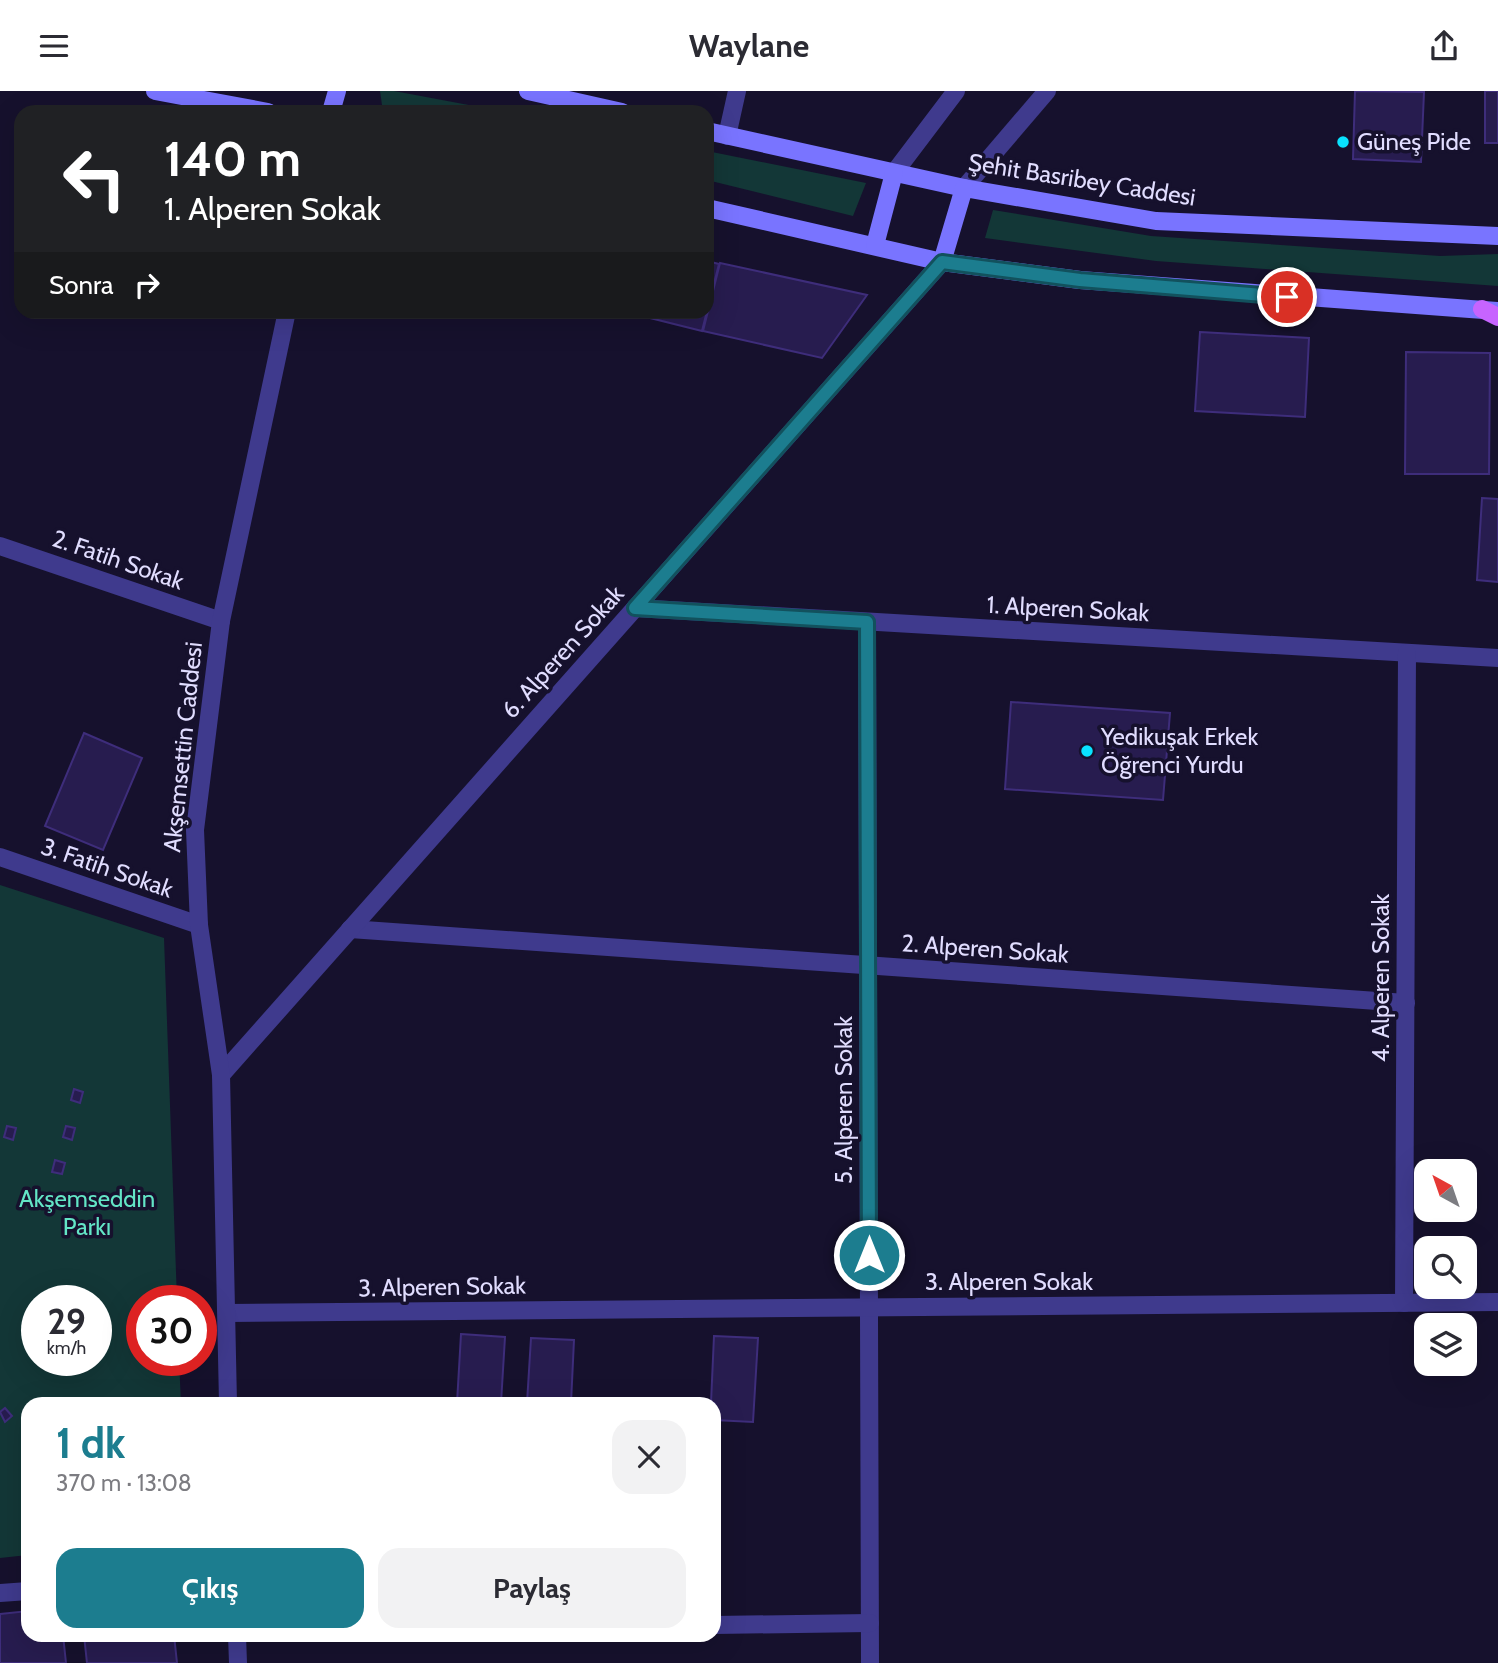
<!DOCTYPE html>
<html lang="tr">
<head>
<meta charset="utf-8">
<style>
  :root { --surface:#fff; --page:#f2f2f3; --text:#2b2b33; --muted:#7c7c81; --accent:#1c7d8f }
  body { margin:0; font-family:Cabin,sans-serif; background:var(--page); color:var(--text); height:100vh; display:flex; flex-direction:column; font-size:26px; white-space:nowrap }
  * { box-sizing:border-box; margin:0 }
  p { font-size:23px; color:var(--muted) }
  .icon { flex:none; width:38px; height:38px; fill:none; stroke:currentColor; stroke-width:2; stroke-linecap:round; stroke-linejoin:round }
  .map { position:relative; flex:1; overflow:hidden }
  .sheet { position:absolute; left:21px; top:1306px; width:700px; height:245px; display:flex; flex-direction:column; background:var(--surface); border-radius:21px; box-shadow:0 7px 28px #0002 }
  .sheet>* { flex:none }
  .guide { position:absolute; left:14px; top:14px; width:700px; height:214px; border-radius:21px; box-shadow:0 7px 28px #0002; background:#202124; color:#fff; overflow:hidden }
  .needle { width:46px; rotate:320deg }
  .tools { position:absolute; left:1414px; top:1068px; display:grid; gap:14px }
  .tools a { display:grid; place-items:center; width:63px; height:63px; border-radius:14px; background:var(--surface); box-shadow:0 7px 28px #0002; font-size:35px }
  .speed { position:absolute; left:21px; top:1194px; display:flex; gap:14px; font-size:35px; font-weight:700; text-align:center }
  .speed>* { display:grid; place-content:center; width:91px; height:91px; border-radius:50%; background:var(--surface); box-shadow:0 7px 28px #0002; line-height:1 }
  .speed small { font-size:18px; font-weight:400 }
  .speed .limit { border:10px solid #d22; background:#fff; color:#111 }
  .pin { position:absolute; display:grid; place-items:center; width:60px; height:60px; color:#fff; margin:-30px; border:4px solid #fff; border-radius:50%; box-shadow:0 2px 7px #0007 }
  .me { position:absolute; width:77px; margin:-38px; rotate:0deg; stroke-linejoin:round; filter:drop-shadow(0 0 5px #0008) }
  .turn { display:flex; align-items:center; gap:24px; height:147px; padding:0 35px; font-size:32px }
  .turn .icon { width:91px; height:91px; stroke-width:2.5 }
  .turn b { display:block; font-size:49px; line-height:60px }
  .then { display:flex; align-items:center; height:66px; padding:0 35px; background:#0003; gap:14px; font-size:26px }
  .round { display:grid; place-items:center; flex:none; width:74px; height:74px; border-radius:21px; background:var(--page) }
  .summary { display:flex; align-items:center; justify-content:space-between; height:119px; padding:0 35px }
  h1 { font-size:42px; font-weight:700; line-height:52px; color:var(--accent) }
  .button { display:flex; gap:14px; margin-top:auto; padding:14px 35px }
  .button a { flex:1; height:80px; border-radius:21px; background:var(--accent); color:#fff; font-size:28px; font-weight:700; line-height:80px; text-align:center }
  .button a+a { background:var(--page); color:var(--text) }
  header { display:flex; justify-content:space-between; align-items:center; height:91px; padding:0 35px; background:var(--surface); font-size:32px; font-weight:700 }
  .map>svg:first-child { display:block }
  .green { fill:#133737; fill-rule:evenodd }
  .building { fill:#271c4f; stroke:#3e2d7b; stroke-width:2 }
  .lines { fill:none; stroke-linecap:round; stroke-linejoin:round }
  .street { stroke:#3f3a8d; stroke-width:18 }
  .secondary { stroke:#7974ff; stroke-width:18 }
  .primary { stroke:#c764ff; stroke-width:18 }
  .route-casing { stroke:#12515d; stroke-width:18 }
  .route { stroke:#1c7d8f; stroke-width:12 }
  .poi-dot { fill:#09e2ff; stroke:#16112d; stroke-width:2.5 }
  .labels { text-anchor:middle; stroke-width:7; stroke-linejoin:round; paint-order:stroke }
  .poi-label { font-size:24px; fill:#e1ddff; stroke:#16112d; text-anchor:start }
  .street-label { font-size:24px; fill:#e1ddff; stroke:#16112d }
  .park-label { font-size:24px; fill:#63e5c6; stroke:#16112d }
</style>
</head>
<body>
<header><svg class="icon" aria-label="menu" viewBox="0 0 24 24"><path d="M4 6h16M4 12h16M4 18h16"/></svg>Waylane<svg class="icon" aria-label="share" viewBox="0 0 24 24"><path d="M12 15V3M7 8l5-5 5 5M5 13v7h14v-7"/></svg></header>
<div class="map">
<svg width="1498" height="1572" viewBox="0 0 1498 1572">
  <rect width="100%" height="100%" fill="#16112d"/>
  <g class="green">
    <path d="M380,0H394L506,21H412L382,14Z"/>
    <path d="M707,60L866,92L853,125L707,89Z"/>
    <path d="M993,119L1151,145L1440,165L1498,163V195L1156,170L985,147Z"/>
    <path d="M0,794L164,847L177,1209H142V1269H179L181,1312H28V1464L0,1467ZM37,1209H96V1269H37Z"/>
  </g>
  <g class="building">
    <path d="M1355,0L1424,1L1421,71L1353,68Z"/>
    <rect x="1485" y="0" width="13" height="52"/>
    <path d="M707,170L719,173L707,220Z"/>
    <path d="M720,172L867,204L822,267L703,240Z"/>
    <path d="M622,220H707L702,240Z"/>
    <path d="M1200,241L1309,247L1305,326L1195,320Z"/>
    <path d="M1406,261L1490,262L1489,383H1405Z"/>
    <path d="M1482,407L1498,408V491L1477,489Z"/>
    <path d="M1011,611L1170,622L1163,709L1005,698Z"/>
    <path d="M84,642L142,667L103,759L45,735Z"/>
    <path d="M74,998L83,1001L80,1012L71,1009Z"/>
    <path d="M7,1035L16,1037L13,1049L4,1046Z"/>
    <path d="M66,1035L75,1037L72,1049L63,1046Z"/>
    <path d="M55,1069L65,1072L62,1083L52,1081Z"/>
    <path d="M461,1243L505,1246L501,1312H457Z"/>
    <path d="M714,1245L758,1247L753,1331L714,1329V1312H711Z"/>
    <path d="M531,1247L574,1249L571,1312H527Z"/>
    <path d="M5,1317L12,1325L5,1331L0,1321Z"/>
    <path d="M28,1520V1544H63L66,1572H0V1523Z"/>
    <path d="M84,1544H174L177,1572H87Z"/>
  </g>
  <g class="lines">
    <g class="street">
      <path d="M727,45L737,0"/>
      <path d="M894,82L956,0"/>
      <path d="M964,97L1047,0"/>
      <path d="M0,455L221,530"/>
      <path d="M635,517L1498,567"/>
      <path d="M867,531L870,1572"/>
      <path d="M0,766L199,834"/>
      <path d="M350,838L1406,912"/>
      <path d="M221,984L942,171"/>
      <path d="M1404,1212L1407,562"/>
      <path d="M227,1222L1498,1211"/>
      <path d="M228,1312L221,984L199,834L195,739L221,530L287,220"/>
      <path d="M0,1502L28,1500"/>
      <path d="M714,1534L870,1532"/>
      <path d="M237,1544L238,1572"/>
    </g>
    <g class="secondary">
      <path d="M155,0L268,21"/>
      <path d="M528,0L622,21"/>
      <path d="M331,21L337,0"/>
      <path d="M707,40L964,97L1156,130L1498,145"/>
      <path d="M707,117L942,171L1080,189L1497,220"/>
      <path d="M875,154L894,82"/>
      <path d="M942,171L964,97"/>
    </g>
    <path class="primary" d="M1482,218L1498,226"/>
  </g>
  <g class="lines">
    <g class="route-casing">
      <path id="route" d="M869,1164L867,531L635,517L942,171L1080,189L1287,206"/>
    </g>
    <use href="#route" class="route"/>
  </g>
  <g class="poi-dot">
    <circle cx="1343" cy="51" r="7"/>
    <circle cx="1087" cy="660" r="7"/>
  </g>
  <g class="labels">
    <g class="poi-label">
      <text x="1357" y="59">Güneş Pide</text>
      <text x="1101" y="654">Yedikuşak Erkek<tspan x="1101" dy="28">Öğrenci Yurdu</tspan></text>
    </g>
    <g class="street-label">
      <text transform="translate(1082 89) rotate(9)" y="8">Şehit Basribey Caddesi</text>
      <text transform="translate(118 469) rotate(19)" y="8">2. Fatih Sokak</text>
      <text transform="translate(1068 518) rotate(3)" y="8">1. Alperen Sokak</text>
      <text transform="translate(563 561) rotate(-48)" y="8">6. Alperen Sokak</text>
      <text transform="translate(183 656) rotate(-84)" y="8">Akşemsettin Caddesi</text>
      <text transform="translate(107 777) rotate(19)" y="8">3. Fatih Sokak</text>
      <text transform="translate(985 858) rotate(4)" y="8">2. Alperen Sokak</text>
      <text transform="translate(1381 887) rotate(-90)" y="8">4. Alperen Sokak</text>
      <text transform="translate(844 1009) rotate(-90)" y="8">5. Alperen Sokak</text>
      <text x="1009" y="1199">3. Alperen Sokak</text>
      <text transform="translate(442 1196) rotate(-1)" y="8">3. Alperen Sokak</text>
    </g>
    <g class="park-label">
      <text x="87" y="1116">Akşemseddin<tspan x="87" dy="28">Parkı</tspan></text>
    </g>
  </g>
</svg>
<div class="tools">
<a><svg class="needle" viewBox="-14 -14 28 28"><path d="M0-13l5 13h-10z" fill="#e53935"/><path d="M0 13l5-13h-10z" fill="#7c7c81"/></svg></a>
<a><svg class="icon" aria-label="search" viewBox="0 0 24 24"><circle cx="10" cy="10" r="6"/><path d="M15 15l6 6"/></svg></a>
<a><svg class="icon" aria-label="layers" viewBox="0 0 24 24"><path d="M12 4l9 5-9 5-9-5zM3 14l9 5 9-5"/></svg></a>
</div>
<div class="speed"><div>29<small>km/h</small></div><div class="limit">30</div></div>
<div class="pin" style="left:1287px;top:206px;background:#d93025"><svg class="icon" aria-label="arrive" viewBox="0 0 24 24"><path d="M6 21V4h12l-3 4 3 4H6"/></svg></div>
<svg class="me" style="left:869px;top:1164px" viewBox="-20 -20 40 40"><circle r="17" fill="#1c7d8f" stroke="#fff" stroke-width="3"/><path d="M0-11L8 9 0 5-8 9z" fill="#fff"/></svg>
<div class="guide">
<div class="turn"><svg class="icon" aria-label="left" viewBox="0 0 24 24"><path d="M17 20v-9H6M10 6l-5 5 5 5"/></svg><div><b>140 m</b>1. Alperen Sokak</div></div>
<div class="then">Sonra<svg class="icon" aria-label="right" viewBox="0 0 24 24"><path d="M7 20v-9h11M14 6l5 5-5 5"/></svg></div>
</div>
<section class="sheet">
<div class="summary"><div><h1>1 dk</h1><p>370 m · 13:08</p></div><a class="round"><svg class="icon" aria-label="close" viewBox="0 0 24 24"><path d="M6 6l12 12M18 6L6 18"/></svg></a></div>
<div class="button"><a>Çıkış</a><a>Paylaş</a></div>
</section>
</div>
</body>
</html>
